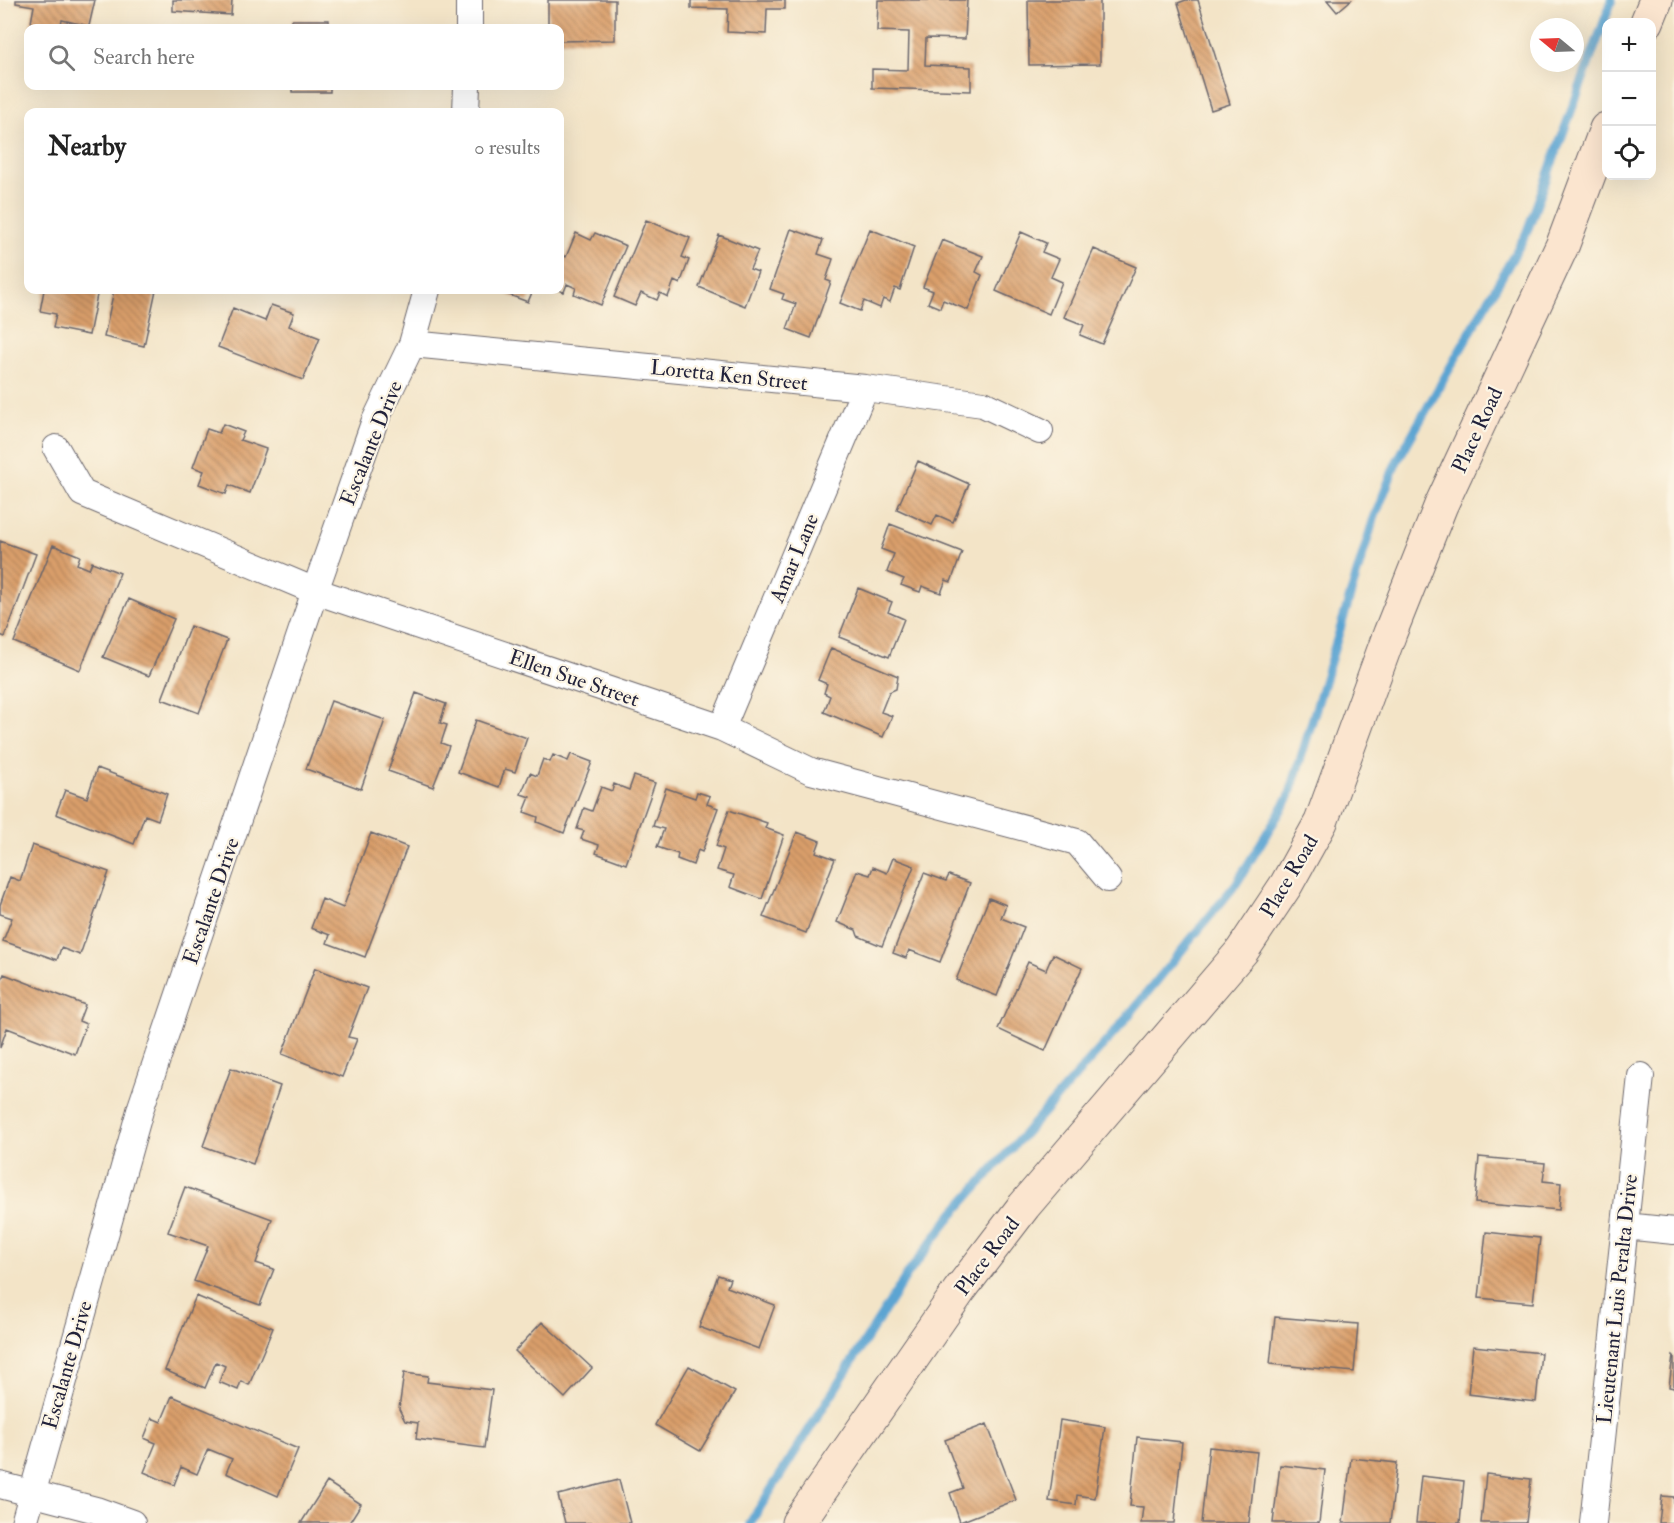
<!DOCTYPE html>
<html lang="en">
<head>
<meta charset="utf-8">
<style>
  :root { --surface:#fff; --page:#f2f2f2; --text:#222; --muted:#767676; --line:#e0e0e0 }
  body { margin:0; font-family:"IM FELL Double Pica",serif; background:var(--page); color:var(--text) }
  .controls { position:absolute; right:18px; top:18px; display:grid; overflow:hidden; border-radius:12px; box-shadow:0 6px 24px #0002 }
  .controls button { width:54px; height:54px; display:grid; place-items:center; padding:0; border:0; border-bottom:2px solid var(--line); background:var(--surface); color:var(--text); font:30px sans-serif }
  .compass { position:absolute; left:1530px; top:18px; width:54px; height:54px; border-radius:50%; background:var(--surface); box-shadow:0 6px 24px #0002; rotate:289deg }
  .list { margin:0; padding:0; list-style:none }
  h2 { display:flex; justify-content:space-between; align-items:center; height:78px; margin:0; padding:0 24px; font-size:26px }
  h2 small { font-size:20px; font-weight:400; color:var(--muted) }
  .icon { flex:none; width:33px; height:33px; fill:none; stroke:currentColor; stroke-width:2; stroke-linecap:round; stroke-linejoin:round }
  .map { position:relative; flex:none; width:1674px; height:1523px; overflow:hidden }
  .search { position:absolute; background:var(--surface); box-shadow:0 6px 24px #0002; left:24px; top:24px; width:540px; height:66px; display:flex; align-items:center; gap:15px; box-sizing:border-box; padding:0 21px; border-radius:12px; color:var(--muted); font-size:22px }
  .panel { position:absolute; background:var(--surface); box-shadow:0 6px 24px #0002; left:24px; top:108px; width:540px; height:186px; border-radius:12px }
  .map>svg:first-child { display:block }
</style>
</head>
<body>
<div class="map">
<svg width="1674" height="1523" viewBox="0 0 1674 1523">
  <defs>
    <pattern id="building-back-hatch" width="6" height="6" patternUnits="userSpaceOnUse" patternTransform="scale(1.5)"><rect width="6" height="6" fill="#da9f6b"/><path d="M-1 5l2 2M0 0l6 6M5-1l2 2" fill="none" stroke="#b08159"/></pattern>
  </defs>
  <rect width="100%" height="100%" fill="#fcf5e5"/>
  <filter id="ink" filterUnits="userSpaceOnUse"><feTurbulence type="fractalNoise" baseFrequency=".0167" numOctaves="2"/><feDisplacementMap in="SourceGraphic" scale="12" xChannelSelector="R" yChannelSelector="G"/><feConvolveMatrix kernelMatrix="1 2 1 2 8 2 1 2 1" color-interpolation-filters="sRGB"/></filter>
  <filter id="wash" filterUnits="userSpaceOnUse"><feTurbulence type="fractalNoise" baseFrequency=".008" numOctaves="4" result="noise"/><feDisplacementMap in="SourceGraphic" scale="24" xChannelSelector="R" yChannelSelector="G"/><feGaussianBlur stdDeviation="1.35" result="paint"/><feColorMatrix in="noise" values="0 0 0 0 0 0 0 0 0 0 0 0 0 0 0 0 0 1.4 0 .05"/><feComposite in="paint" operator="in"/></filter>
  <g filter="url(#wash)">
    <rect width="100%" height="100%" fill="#f3e4c7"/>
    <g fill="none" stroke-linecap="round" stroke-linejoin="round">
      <path stroke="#5ba4d2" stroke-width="9" d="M 750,1523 L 907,1275 L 952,1215 L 1115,1032 L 1236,884 L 1289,797 L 1373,521 L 1396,463 L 1526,234 L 1612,0"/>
    </g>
    <g id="blocks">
      <path fill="url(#building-back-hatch)" d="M 16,0 L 95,0 L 89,26 L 62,20 L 60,28 L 30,28 L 34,6 L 16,3 Z
        M 173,0 L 232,0 L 231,15 L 173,11 Z
        M 548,0 L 615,0 L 615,40 L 560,41 L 560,28 L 548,28 Z
        M 691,0 L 785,0 L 785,9 L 767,9 L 766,34 L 727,32 L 728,9 L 691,8 Z
        M 878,0 L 967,0 L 965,39 L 926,38 L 925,65 L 971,67 L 971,91 L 872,88 L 872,69 L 908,70 L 909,32 L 877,31 Z
        M 1028,0 L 1100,0 L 1100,64 L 1029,65 Z
        M 1186,0 L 1198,0 L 1230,104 L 1211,110 L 1178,3 Z
        M 1327,0 L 1351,0 L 1337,12 Z
        M 292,20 L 329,20 L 329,28 L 292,28 Z
        M 292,86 L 330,86 L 330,92 L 292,92 Z
        M 646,220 L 690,238 L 682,257 L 689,260 L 680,284 L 674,281 L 668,297 L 660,293 L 657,300 L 641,293 L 635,306 L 614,297 Z
        M 791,229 L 823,240 L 818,254 L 833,259 L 826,280 L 831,282 L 811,338 L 787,329 L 796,304 L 782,299 L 784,294 L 770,289 Z
        M 870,229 L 914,247 L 900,290 L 895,288 L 890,302 L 883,299 L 880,308 L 864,301 L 860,311 L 840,303 Z
        M 1021,232 L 1046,243 L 1042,252 L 1059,259 L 1051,277 L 1062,282 L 1049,314 L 996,291 Z
        M 576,233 L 591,240 L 595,233 L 626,246 L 601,305 L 574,294 L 576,288 L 567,284 L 564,292 L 560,291 L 560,258 L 561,254 L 566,257 Z
        M 719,235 L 758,251 L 750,269 L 758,272 L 745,306 L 699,287 Z
        M 942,240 L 983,256 L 976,272 L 982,275 L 968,310 L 943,300 L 940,308 L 928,303 L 933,291 L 923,287 Z
        M 1094,249 L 1136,267 L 1102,344 L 1080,335 L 1084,325 L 1064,317 Z
        M 44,290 L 98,290 L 89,335 L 53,328 L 56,314 L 40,311 Z
        M 114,290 L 156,290 L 144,346 L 104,337 Z
        M 505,290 L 533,290 L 528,302 L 504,293 Z
        M 271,305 L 294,313 L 289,326 L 320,338 L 303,380 L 218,347 L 233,308 L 265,321 Z
        M 223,424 L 244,432 L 240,440 L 266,449 L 250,493 L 229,485 L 226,494 L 199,484 L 204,471 L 193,467 L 207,429 L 219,433 Z
        M 918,461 L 969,484 L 953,522 L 937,515 L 932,525 L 897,509 Z
        M 890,524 L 962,552 L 951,582 L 946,580 L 941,593 L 922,586 L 920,592 L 901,585 L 904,579 L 887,572 L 894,554 L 881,549 Z
        M 0,541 L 36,554 L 5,637 L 0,635 Z
        M 53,545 L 80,556 L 77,564 L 89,569 L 92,562 L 120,573 L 80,670 L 14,642 Z
        M 858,588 L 892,602 L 888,612 L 904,619 L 889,657 L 839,637 Z
        M 129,599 L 174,619 L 149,676 L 103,657 Z
        M 190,626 L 227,640 L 199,713 L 162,699 Z
        M 831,648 L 898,676 L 896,689 L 889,692 L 881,712 L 892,716 L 883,737 L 824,712 L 830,696 L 824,693 L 827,684 L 818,680 Z
        M 416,693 L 446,704 L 440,723 L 447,725 L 441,743 L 449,746 L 433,787 L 388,771 Z
        M 331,701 L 385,720 L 361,789 L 306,769 Z
        M 476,720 L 527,738 L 515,772 L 505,769 L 499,787 L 458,772 Z
        M 571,754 L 592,762 L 564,833 L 537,822 L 538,817 L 524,812 L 530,797 L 521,794 L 530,773 L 537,776 L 543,759 L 550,762 L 553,755 L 568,761 Z
        M 97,768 L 167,794 L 158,820 L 145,815 L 134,844 L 56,814 L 65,790 L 87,798 Z
        M 634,776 L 655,783 L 626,864 L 596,853 L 599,845 L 581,839 L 584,831 L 577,829 L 584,808 L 592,811 L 601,787 L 612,791 L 614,784 L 629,790 Z
        M 666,788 L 695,798 L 697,792 L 710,796 L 707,804 L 718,808 L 702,852 L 698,850 L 693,865 L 677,859 L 678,854 L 657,847 L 664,829 L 653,826 Z
        M 729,810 L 767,823 L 765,828 L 784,835 L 762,899 L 730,887 L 734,875 L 717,870 L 724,849 L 716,846 Z
        M 797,832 L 820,841 L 816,852 L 835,859 L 806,933 L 763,917 Z
        M 371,833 L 407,847 L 365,957 L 327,943 L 330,935 L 311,928 L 322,899 L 343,908 Z
        M 32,845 L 109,872 L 80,955 L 61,948 L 57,960 L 3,941 L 12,918 L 0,914 L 0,905 L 10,877 L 20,881 Z
        M 893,858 L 914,866 L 882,946 L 858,936 L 856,930 L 837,922 L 857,871 L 870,875 L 873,867 L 887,873 Z
        M 924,873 L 946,881 L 949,875 L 970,883 L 940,962 L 909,950 L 906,958 L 893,953 Z
        M 989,898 L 1006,905 L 1001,918 L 1024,927 L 997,996 L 956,980 Z
        M 1053,954 L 1082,968 L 1045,1051 L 998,1029 L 1028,962 L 1046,970 Z
        M 315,968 L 367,988 L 348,1037 L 357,1039 L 342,1077 L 282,1054 Z
        M 4,974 L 85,1005 L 79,1021 L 86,1024 L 75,1054 L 7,1028 L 0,1048 L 0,984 Z
        M 231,1068 L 280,1086 L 253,1164 L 203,1146 Z
        M 1479,1157 L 1545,1163 L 1543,1181 L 1561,1183 L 1559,1210 L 1475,1203 Z
        M 185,1187 L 272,1219 L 256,1263 L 274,1269 L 260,1305 L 194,1281 L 208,1246 L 168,1232 Z
        M 1486,1232 L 1540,1238 L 1533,1303 L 1479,1298 Z
        M 718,1275 L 730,1279 L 727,1287 L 775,1305 L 759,1349 L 699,1327 Z
        M 196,1296 L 273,1328 L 249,1385 L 241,1381 L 238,1390 L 219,1382 L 225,1366 L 216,1362 L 205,1388 L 165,1370 Z
        M 1275,1317 L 1358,1324 L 1354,1372 L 1270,1364 Z
        M 542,1322 L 592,1368 L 565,1398 L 515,1351 Z
        M 1473,1346 L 1541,1353 L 1536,1402 L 1468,1394 Z
        M 1673,1355 L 1674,1356 L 1674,1388 L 1669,1387 Z
        M 689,1366 L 735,1392 L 700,1451 L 655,1425 Z
        M 404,1373 L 428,1376 L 427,1382 L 492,1390 L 484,1448 L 416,1439 L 418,1423 L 405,1421 L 399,1409 Z
        M 172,1396 L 298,1449 L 278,1496 L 226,1473 L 232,1459 L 208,1449 L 197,1474 L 181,1467 L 174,1485 L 144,1472 L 156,1443 L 144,1438 L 152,1418 L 161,1422 Z
        M 1060,1420 L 1105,1427 L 1095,1498 L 1077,1495 L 1076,1505 L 1049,1501 Z
        M 987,1424 L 1016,1500 L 960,1522 L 950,1493 L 963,1488 L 945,1440 Z
        M 1137,1437 L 1182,1442 L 1174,1523 L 1141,1523 L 1143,1507 L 1130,1506 Z
        M 1209,1447 L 1257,1452 L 1249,1523 L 1201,1523 Z
        M 1351,1458 L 1397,1463 L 1390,1523 L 1343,1523 Z
        M 1280,1465 L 1325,1470 L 1319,1523 L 1273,1523 Z
        M 1486,1474 L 1531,1479 L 1526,1523 L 1481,1523 Z
        M 1421,1476 L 1464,1481 L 1460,1523 L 1416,1523 Z
        M 619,1480 L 630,1523 L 565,1523 L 558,1495 Z
        M 327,1482 L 361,1504 L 349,1523 L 301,1523 Z
        M 1662,1496 L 1674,1497 L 1674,1523 L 1659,1523 Z"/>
    </g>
  </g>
  <g filter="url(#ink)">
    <use href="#blocks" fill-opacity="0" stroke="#6b666c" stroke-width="1.5"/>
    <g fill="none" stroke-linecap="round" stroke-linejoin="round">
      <g stroke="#6b666c" stroke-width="28">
        <path id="street" d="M 469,28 L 469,0
          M 466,112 L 467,86
          M 412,344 L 865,388 L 983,404 L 1040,431
          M 56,448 L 82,493 L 315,591 L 722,728 L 811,771 L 1077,842 L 1108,879
          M 722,728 L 865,388
          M 1625,1226 L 1674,1231
          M 0,1485 L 96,1510 L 132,1523
          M 24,1523 L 141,1107 L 315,591 L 374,423 L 412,344 L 427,290
          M 1593,1523 L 1641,1076"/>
      </g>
      <g stroke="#6b666c" stroke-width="35">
        <path id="secondary" d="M 1647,22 L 1656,0
          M 798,1523 L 959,1291 L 1024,1206 L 1242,951 L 1286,885 L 1321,822 L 1390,633 L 1441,505 L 1563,244 L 1606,129"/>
      </g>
      <use href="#street" stroke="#fff" stroke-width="26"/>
      <use href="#secondary" stroke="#fbe5cf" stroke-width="33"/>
    </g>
  </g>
  <g text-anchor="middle" stroke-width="4.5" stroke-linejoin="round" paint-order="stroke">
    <g font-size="21" fill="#22223b" stroke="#fcf5e5">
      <text transform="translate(729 375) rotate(6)" y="7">Loretta Ken Street</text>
      <text transform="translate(1477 430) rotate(-65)" y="7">Place Road</text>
      <text transform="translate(371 443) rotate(-68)" y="7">Escalante Drive</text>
      <text transform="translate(794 558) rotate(-67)" y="7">Amar Lane</text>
      <text transform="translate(574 678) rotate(19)" y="7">Ellen Sue Street</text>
      <text transform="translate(1289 876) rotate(-59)" y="7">Place Road</text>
      <text transform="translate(211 901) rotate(-71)" y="7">Escalante Drive</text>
      <text transform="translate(987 1256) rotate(-53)" y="7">Place Road</text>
      <text transform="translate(1617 1299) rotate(-84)" y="7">Lieutenant Luis Peralta Drive</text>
      <text transform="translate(67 1365) rotate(-74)" y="7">Escalante Drive</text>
    </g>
  </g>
</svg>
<div class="controls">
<button>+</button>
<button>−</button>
<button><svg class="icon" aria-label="locate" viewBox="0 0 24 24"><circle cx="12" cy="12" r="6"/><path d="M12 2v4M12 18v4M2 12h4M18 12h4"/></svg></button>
</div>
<svg class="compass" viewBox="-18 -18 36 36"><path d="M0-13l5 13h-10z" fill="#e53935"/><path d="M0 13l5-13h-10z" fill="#767676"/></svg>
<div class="search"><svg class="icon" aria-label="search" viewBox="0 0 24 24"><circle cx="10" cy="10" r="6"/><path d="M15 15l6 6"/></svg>Search here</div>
<section class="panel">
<h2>Nearby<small>0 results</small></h2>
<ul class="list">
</ul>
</section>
</div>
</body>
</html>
